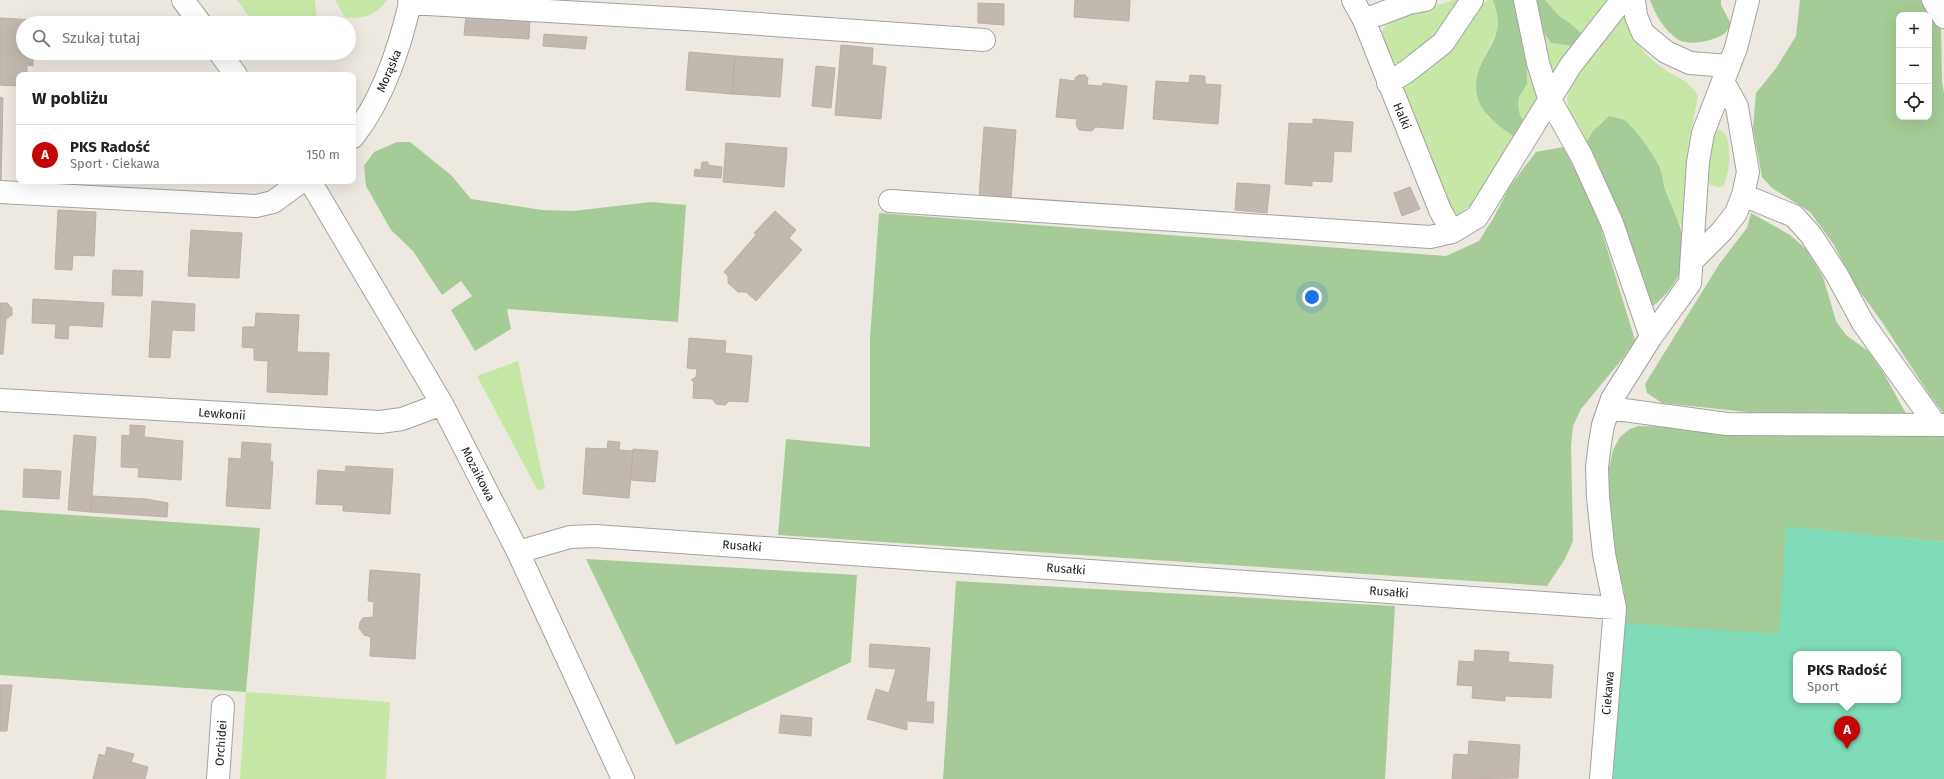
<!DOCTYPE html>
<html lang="pl">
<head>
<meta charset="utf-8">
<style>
  :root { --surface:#fff; --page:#f2f2f2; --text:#222; --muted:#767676; --line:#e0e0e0; --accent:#c30504 }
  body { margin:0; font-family:"Fira Sans",sans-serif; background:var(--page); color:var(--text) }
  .controls { position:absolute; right:12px; top:12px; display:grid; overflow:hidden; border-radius:8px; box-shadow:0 4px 16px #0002 }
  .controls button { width:36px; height:36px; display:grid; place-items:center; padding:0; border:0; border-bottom:1px solid var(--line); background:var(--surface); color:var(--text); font:20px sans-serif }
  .you { position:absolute; left:1312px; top:297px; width:14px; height:14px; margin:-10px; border:3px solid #fff; border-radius:50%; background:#1a73e8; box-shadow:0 0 0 6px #1a73e833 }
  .badge { display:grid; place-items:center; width:26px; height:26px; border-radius:50%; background:var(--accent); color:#fff; font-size:13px; font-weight:700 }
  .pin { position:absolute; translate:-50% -33px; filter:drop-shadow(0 1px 2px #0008) }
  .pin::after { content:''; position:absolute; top:21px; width:14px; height:12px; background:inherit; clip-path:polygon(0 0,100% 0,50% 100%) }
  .popup { position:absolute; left:1793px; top:651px; width:108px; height:52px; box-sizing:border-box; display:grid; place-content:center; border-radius:8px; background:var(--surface); filter:drop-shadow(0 1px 3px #0005); font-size:13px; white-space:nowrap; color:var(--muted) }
  .popup b { font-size:15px; color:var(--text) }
  .popup::after { content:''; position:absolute; left:50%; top:100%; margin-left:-8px; border:8px solid transparent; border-top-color:var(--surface) }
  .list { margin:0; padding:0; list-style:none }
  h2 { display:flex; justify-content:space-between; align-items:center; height:52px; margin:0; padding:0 16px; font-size:17px }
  h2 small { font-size:13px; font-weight:400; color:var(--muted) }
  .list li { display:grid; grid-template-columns:26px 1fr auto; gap:12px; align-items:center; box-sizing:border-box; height:60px; padding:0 16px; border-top:1px solid var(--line) }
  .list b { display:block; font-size:15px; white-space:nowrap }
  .list p { margin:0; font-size:13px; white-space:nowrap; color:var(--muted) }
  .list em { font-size:13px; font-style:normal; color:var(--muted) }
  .icon { flex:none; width:22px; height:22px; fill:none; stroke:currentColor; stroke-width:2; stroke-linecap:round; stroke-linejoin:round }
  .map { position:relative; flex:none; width:1944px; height:779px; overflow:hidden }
  .search { position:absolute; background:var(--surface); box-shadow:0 4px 16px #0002; left:16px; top:16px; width:340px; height:44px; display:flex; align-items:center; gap:10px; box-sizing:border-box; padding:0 14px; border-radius:22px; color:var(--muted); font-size:15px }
  .panel { position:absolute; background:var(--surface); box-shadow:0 4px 16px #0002; left:16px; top:72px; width:340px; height:112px; border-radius:8px }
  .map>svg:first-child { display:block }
</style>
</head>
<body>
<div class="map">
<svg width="1944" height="779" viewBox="0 0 1944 779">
  <rect width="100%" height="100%" fill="#ede9e1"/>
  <path fill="#c6e7a6" d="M 237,0 L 315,0 L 317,23 L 254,23 Z
    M 335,0 L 387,0 C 376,15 364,20 345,17 Z
    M 1454,0 L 1462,0 L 1442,31 L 1402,63 L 1393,63 L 1381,33 L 1386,25 L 1394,19 Z
    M 1487,0 L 1493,0 L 1498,22 L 1497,31 L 1480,65 L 1487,116 L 1515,137 L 1473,204 L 1457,215 L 1453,213 L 1403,89 L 1455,44 L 1468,20 Z
    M 1545,0 L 1610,0 L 1583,35 L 1570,23 L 1559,16 Z
    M 1625,12 C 1632,42 1644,56 1670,73 C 1684,81 1689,81 1698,96 L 1688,147 L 1688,215 L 1680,225 L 1664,185 L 1660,167 L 1649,150 L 1624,120 L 1602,121 L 1586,143 L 1569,114 L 1567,99 L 1571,79 Z
    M 1540,27 L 1551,43 L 1574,46 L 1524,121 L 1520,115 L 1518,105 L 1519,97 L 1527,84 L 1526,37 Z
    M 1719,130 C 1735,134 1730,175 1723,186 L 1718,187 L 1710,185 L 1707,178 L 1712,136 L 1715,131 Z
    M 518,361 L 545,488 L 538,491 L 477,376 Z
    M 246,692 L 390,702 L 386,779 L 240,779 Z"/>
  <path fill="#a5cc96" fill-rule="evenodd" d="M 1493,0 L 1545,0 L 1559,16 L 1570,23 L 1583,35 L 1574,46 L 1551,43 L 1540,27 L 1526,37 L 1527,84 L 1519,97 L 1518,105 L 1520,115 L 1524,121 L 1515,137 C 1487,119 1466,100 1481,64 C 1487,51 1497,39 1498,24 C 1498,17 1495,7 1493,0 Z
    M 1650,0 L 1721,0 L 1721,5 L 1731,24 C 1729,27 1727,32 1724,34 C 1713,41 1690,46 1679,40 C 1665,32 1655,14 1650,0 Z
    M 1800,0 L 1923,0 L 1941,27 L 1942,82 L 1944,93 L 1944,414 L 1929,394 L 1882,322 L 1855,285 L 1834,245 L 1810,212 L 1772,188 L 1762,177 L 1753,128 L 1756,93 L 1777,67 L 1796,36 ZM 1899,15 L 1929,15 L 1929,117 L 1899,117 Z
    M 1609,116 C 1613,117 1620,118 1624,120 C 1632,124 1657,159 1660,168 C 1662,174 1663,180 1664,186 C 1671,206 1687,234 1684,256 C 1682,278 1667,295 1651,308 L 1586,143 L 1593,131 Z
    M 397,142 L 410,142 L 451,175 L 471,199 L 542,210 L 573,211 L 651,202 L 686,205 L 678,322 L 507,309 L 511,329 L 475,351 L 451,310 L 472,296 L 461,281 L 442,295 L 413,251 L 391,230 L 366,186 L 364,166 L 374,152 Z
    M 1563,147 L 1595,209 L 1635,340 L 1623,358 L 1581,409 L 1573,426 L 1571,446 L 1573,541 L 1565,559 L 1547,586 L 778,535 L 786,439 L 870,447 L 870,338 L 879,213 L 1446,256 L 1479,241 L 1494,217 L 1510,186 L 1536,152 Z
    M 1751,213 L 1790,235 L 1806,249 L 1823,277 L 1836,321 L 1846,335 L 1868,351 L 1883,372 L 1909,419 L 1757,413 L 1662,403 L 1647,393 L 1645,384 L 1720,263 L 1747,228 Z
    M 1638,426 L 1676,427 L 1770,436 L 1944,436 L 1944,542 L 1787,527 L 1776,683 L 1613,779 L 1624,590 L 1613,552 L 1608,491 L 1609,469 L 1613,450 L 1620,437 L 1630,429 Z
    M 0,510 L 260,528 L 246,692 L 0,675 Z
    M 586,559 L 857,575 L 851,662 L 676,745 Z
    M 956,581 L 1395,606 L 1385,779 L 943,779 Z"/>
  <path fill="#7fdbb8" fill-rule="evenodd" d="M 1786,526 L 1944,542 L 1944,779 L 1613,779 L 1622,623 L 1779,634 ZM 1796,654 L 1898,654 L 1898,700 L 1796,700 Z"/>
  <path fill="#c1b8b0" stroke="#beafa4" d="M 1075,0 L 1130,0 L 1129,21 L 1074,17 Z
    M 978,3 L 1004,4 L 1004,25 L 978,23 Z
    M 466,15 L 530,19 L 529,39 L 464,35 Z
    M 0,18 L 35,20 L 35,23 L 23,23 L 23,53 L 33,53 L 33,66 L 27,65 L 27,75 L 19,75 L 19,86 L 0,85 Z
    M 544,34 L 587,37 L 585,49 L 543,46 Z
    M 841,45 L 873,48 L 872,65 L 886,67 L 881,119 L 835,115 Z
    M 689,52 L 735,56 L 732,94 L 686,90 Z
    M 735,56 L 783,59 L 780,97 L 732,94 Z
    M 816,66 L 835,68 L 831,108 L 812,106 Z
    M 1079,75 L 1085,75 L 1088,78 L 1087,85 L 1102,86 L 1103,83 L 1127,86 L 1123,129 L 1095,127 L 1092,131 L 1079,130 L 1076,125 L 1077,119 L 1056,117 L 1060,79 L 1075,81 L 1075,78 Z
    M 1190,75 L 1205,76 L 1205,84 L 1221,85 L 1218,124 L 1153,119 L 1156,81 L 1189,83 Z
    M 0,97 L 3,98 L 1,183 L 0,183 Z
    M 1313,119 L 1353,122 L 1351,152 L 1334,151 L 1332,182 L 1312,181 L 1312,186 L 1285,184 L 1289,123 L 1313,124 Z
    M 984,127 L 1016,130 L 1011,199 L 979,197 Z
    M 726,143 L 787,148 L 784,187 L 723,182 Z
    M 702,162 L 708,162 L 708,165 L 722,167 L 721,178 L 694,176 L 695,169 L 701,170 Z
    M 1237,183 L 1270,185 L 1267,213 L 1235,210 Z
    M 1410,187 L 1420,209 L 1402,216 L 1394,193 Z
    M 58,210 L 96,212 L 94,256 L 73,255 L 72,270 L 55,269 Z
    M 775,211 L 796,230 L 789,238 L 802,250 L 756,301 L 746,292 L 738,292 L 728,283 L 728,276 L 724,272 L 756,235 L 754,233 Z
    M 191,230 L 242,233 L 239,278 L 188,276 Z
    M 113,270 L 143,271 L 142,296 L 112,295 Z
    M 33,299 L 104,303 L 102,327 L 69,325 L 68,339 L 55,338 L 56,324 L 32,323 Z
    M 152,301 L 195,304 L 194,331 L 172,330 L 170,358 L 149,357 Z
    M 0,303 L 7,303 L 12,308 L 12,315 L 6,319 L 3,354 L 0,354 Z
    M 256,313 L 299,315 L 297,352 L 329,353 L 327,395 L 267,392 L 268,361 L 254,360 L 254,348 L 242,347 L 243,327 L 255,327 Z
    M 689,338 L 726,341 L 725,353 L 752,356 L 748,402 L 729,401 L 725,405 L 716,404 L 712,399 L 693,398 L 694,381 L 692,381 L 692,379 L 696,377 L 697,369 L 687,368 Z
    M 130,425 L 145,426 L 144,437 L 183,441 L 181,480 L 138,477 L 139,468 L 121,467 L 122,435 L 130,436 Z
    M 74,435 L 96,437 L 91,512 L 68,510 Z
    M 608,441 L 620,442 L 619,450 L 633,451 L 629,498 L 583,494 L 586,448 L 607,449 Z
    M 242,442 L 271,444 L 270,461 L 273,462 L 270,509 L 226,506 L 229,458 L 241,459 Z
    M 633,449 L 658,451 L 655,482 L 631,480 Z
    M 346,466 L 393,469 L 390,514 L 343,511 L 343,505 L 316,504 L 318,470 L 345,472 Z
    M 24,469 L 61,471 L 59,499 L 23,497 Z
    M 92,496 L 146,499 L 168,503 L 167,517 L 91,512 Z
    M 370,570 L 420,574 L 415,659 L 370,656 L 371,637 L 364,635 L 359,628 L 360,622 L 363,618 L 373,617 L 374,602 L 368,601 Z
    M 870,644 L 930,648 L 926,702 L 934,702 L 933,723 L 907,721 L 907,730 L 867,719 L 876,689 L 889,693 L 896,669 L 869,667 Z
    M 1475,650 L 1509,652 L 1508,662 L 1553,665 L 1551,698 L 1505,696 L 1505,701 L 1472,698 L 1473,686 L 1457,685 L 1459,661 L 1474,662 Z
    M 0,685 L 12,685 L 7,731 L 0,731 Z
    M 781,715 L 812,718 L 811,736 L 779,733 Z
    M 1469,741 L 1520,745 L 1518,778 L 1452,779 L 1454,754 L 1468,755 Z
    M 107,747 L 134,754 L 131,762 L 148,767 L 145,779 L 93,779 L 99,754 L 105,756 Z"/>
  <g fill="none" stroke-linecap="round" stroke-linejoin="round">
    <g stroke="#a2a2a2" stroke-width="24">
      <path id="minor" d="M 183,0 L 200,23
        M 1353,0 L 1364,20 L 1440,210 L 1452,232
        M 1525,0 L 1538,63 L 1549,98 L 1581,155 L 1612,223 L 1651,337
        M 1634,0 L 1636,16 L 1643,33 L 1666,52 L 1690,63 L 1729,66
        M 1933,0 L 1944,17
        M 410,3 L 703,20 L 984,40
        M 1364,20 L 1409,3 L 1425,0
        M 220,53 L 236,75
        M 1388,83 L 1406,72 L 1443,43 L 1472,0
        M 353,137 C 383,99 399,50 410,3 L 409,0
        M 310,181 L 442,404 L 518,552 L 623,779
        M 0,192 L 256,206 L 273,202 L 302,181
        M 1743,195 L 1794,216 L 1811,235 L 1837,275 L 1863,323 L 1936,425
        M 890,201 L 1430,237 L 1452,232 L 1477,217 L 1571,65 L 1622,0
        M 1693,260 L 1722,231 L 1736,213 L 1743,195 L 1748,172 L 1737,107 L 1723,81
        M 0,400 L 380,422 L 402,419 L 442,404
        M 1609,408 L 1727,424 L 1944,425
        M 518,552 L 570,537 L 595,536 L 1615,608
        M 218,779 L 223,706
        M 1601,779 L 1615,608 L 1604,554 L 1598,497 L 1597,467 L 1600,443 L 1603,425 L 1612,399 L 1651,337 L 1690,283 L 1698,162 L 1703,133 L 1736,48 L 1748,0"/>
    </g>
    <use href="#minor" stroke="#fff" stroke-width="22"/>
  </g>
  <g text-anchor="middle" stroke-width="4" stroke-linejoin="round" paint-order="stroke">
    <g font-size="12" fill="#1b1b1b" stroke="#fff">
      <text transform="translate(389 71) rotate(-67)" y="4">Morąska</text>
      <text transform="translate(1402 116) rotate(68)" y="4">Halki</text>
      <text transform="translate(222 414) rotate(4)" y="4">Lewkonii</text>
      <text transform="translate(478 474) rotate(63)" y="4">Mozaikowa</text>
      <text transform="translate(742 546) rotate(4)" y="4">Rusałki</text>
      <text transform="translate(1066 569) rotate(4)" y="4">Rusałki</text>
      <text transform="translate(1389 592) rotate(4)" y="4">Rusałki</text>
      <text transform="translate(1608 693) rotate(-85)" y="4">Ciekawa</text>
      <text transform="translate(221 743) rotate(-86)" y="4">Orchidei</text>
    </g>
  </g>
</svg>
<div class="controls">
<button>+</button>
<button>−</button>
<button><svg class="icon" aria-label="locate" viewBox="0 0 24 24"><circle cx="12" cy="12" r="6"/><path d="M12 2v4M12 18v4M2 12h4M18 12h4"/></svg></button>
</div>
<div class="you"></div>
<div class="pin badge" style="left:1847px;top:749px">A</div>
<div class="popup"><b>PKS Radość</b>Sport</div>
<div class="search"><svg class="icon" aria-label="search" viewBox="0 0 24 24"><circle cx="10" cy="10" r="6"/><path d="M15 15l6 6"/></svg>Szukaj tutaj</div>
<section class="panel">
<h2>W pobliżu<small></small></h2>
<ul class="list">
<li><span class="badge">A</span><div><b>PKS Radość</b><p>Sport · Ciekawa</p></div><em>150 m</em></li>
</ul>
</section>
</div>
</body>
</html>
